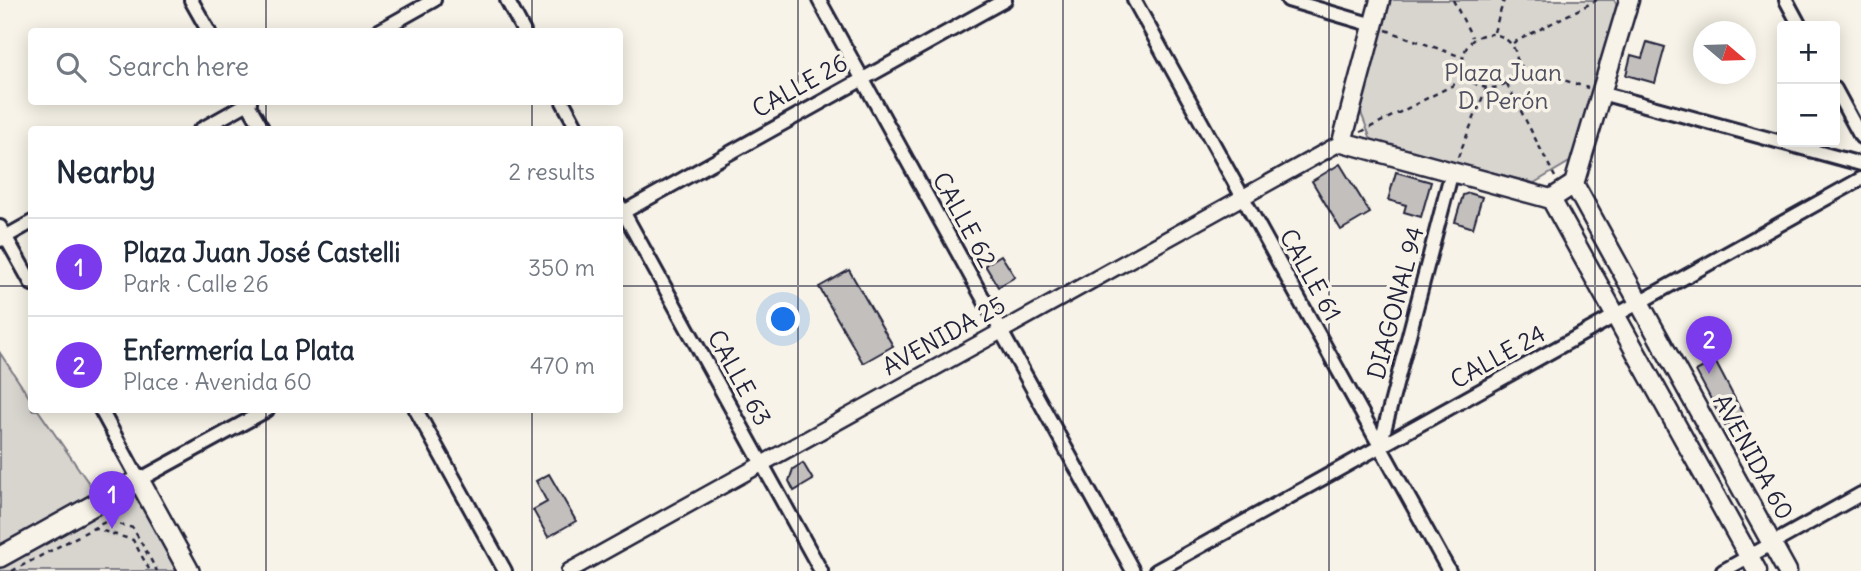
<!DOCTYPE html>
<html lang="en">
<head>
<meta charset="utf-8">
<style>
  :root { --surface:#fff; --page:#f6f6f7; --text:#1f2937; --muted:#747a83; --line:#e0e1e3; --accent:#7c3aed }
  body { margin:0; font-family:Delius,sans-serif; background:var(--page); color:var(--text) }
  .controls { position:absolute; right:21px; top:21px; display:grid; overflow:hidden; border-radius:7px; box-shadow:0 4px 18px #0003 }
  .controls button { width:63px; height:63px; display:grid; place-items:center; padding:0; border:0; border-bottom:2px solid var(--line); background:var(--surface); color:var(--text); font:35px sans-serif }
  .compass { position:absolute; left:1693px; top:21px; width:63px; height:63px; border-radius:50%; background:var(--surface); box-shadow:0 4px 18px #0003; rotate:109deg }
  .you { position:absolute; left:784px; top:320px; width:24px; height:24px; margin:-18px; border:5px solid #fff; border-radius:50%; background:#1a73e8; box-shadow:0 0 0 10px #1a73e833 }
  .badge { display:grid; place-items:center; width:46px; height:46px; border-radius:50%; background:var(--accent); color:#fff; font-size:23px; font-weight:700 }
  .pin { position:absolute; translate:-50% -58px; filter:drop-shadow(0 2px 4px #0008) }
  .pin::after { content:''; position:absolute; top:37px; width:24px; height:21px; background:inherit; clip-path:polygon(0 0,100% 0,50% 100%) }
  .list { margin:0; padding:0; list-style:none }
  h2 { display:flex; justify-content:space-between; align-items:center; height:91px; margin:0; padding:0 28px; font-size:30px }
  h2 small { font-size:23px; font-weight:400; color:var(--muted) }
  .list li { display:grid; grid-template-columns:46px 1fr auto; gap:21px; align-items:center; box-sizing:border-box; height:98px; padding:0 28px; border-top:2px solid var(--line) }
  .list b { display:block; font-size:26px; white-space:nowrap }
  .list p { margin:0; font-size:23px; white-space:nowrap; color:var(--muted) }
  .list em { font-size:23px; font-style:normal; color:var(--muted) }
  .icon { flex:none; width:38px; height:38px; fill:none; stroke:currentColor; stroke-width:2; stroke-linecap:round; stroke-linejoin:round }
  .map { position:relative; flex:none; width:1861px; height:571px; overflow:hidden }
  .search { position:absolute; background:var(--surface); box-shadow:0 4px 18px #0003; left:28px; top:28px; width:595px; height:77px; display:flex; align-items:center; gap:18px; box-sizing:border-box; padding:0 24px; border-radius:7px; color:var(--muted); font-size:26px }
  .panel { position:absolute; background:var(--surface); box-shadow:0 4px 18px #0003; left:28px; top:126px; width:595px; height:287px; border-radius:7px }
  .map>svg:first-child { display:block }
</style>
</head>
<body>
<div class="map">
<svg width="1861" height="571" viewBox="0 0 1861 571">
  <rect width="100%" height="100%" fill="#f7f3e8"/>
  <filter id="ink" filterUnits="userSpaceOnUse"><feTurbulence type="fractalNoise" baseFrequency=".0143" numOctaves="2"/><feDisplacementMap in="SourceGraphic" scale="14" xChannelSelector="R" yChannelSelector="G"/><feConvolveMatrix kernelMatrix="1 2 1 2 8 2 1 2 1" color-interpolation-filters="sRGB"/></filter>
  <g filter="url(#ink)">
    <path fill="#d8d5cf" stroke="#7d7c85" stroke-width="2" d="M 1390,0 L 1614,0 L 1619,8 L 1571,161 L 1534,183 L 1372,142 L 1360,110 Z
      M 0,353 L 31,400 L 32,410 L 38,410 L 106,508 L 136,492 L 179,571 L 0,571 Z"/>
    <path fill="#c2bfbd" stroke="#22223b" stroke-width="2" d="M 1647,42 L 1665,47 L 1655,83 L 1626,75 L 1631,55 L 1642,58 Z
      M 1340,164 L 1370,213 L 1341,230 L 1312,181 Z
      M 1396,172 L 1431,182 L 1421,217 L 1404,212 L 1406,205 L 1388,200 Z
      M 1469,193 L 1482,197 L 1473,228 L 1455,222 L 1463,195 Z
      M 1001,255 L 1015,277 L 998,287 L 985,265 Z
      M 849,270 L 893,346 L 863,363 L 819,287 Z
      M 1715,361 L 1744,416 L 1725,426 L 1696,371 Z
      M 803,463 L 813,480 L 794,491 L 789,481 L 793,469 Z
      M 549,474 L 576,521 L 548,537 L 533,510 L 547,502 L 536,481 Z"/>
    <g fill="none" stroke-linecap="round" stroke-linejoin="round">
      <g stroke="#22223b" stroke-width="18">
        <path id="minor" d="M 191,0 L 209,32
          M 507,0 L 524,32
          M 819,0 L 1133,571
          M 1134,0 L 1449,571
          M 1288,0 L 1373,25
          M 1786,0 L 1800,26
          M 377,32 L 434,0
          M 1835,89 L 1861,137
          M 1601,93 L 1861,164
          M 247,102 L 263,130
          M 563,102 L 578,130
          M 200,130 L 250,102
          M 620,206 L 821,571
          M 620,214 L 1005,0
          M 0,227 L 32,284
          M 0,240 L 32,222
          M 101,410 L 139,480 L 267,410
          M 416,410 L 505,571
          M 1380,446 L 1452,171
          M 1156,571 L 1861,179
          M 1723,571 L 1861,494"/>
      </g>
      <g stroke="#22223b" stroke-width="19">
        <path id="tertiary" d="M 569,571 L 1342,142"/>
      </g>
      <g stroke="#22223b" stroke-width="23">
        <path id="secondary" d="M 1380,0 L 1342,142 L 1551,199 L 1574,184 L 1629,0
          M 1574,184 L 1787,571
          M 1551,199 L 1757,571"/>
      </g>
      <g stroke="#22223b" stroke-width="24">
        <path id="primary" d="M 0,557 L 139,480 L 189,571"/>
      </g>
      <path stroke="#22223b" stroke-width="2.5" stroke-dasharray="5 5" stroke-linecap="butt" d="M 1453,0 L 1472,37
        M 1386,30 L 1462,57
        M 1494,32 L 1504,0
        M1463 61a27 27 0 1 1 54 0a27 27 0 1 1-54 0Z
        M 1513,43 L 1597,0
        M 1518,65 L 1588,88
        M 1507,84 L 1555,177
        M 1361,132 L 1467,78
        M 1458,157 L 1486,89
        M 93,528 L 133,540 L 150,571
        M 12,571 L 107,521 L 133,528 L 157,571"/>
      <use href="#minor" stroke="#f7f3e8" stroke-width="12"/>
      <use href="#tertiary" stroke="#f7f3e8" stroke-width="14"/>
      <use href="#secondary" stroke="#f7f3e8" stroke-width="18"/>
      <use href="#primary" stroke="#f7f3e8" stroke-width="19"/>
    </g>
  </g>
  <path fill="none" stroke="#22223b" stroke-width="2" stroke-opacity="0.55" d="M 266,0 L 266,32M 532,0 L 532,32M 798,0 L 798,571M 1063,0 L 1063,571M 1329,0 L 1329,571M 1595,0 L 1595,571M 266,102 L 266,130M 532,102 L 532,130M 0,286 L 32,286M 620,286 L 1861,286M 266,410 L 266,571M 532,410 L 532,571"/>
  <g text-anchor="middle" stroke-width="7" stroke-linejoin="round" paint-order="stroke">
    <g font-size="24" fill="#504f60" stroke="#f7f3e8">
      <text x="1503" y="81">Plaza Juan<tspan x="1503" dy="28">D. Perón</tspan></text>
    </g>
    <g font-size="24" fill="#22223b" stroke="#f7f3e8">
      <text transform="translate(800 86) rotate(-29)" y="8">CALLE 26</text>
      <text transform="translate(964 220) rotate(61)" y="8">CALLE 62</text>
      <text transform="translate(1310 275) rotate(61)" y="8">CALLE 61</text>
      <text transform="translate(1396 303) rotate(-75)" y="8">DIAGONAL 94</text>
      <text transform="translate(944 336) rotate(-29)" y="8">AVENIDA 25</text>
      <text transform="translate(1498 357) rotate(-29)" y="8">CALLE 24</text>
      <text transform="translate(739 378) rotate(61)" y="8">CALLE 63</text>
      <text transform="translate(1753 457) rotate(61)" y="8">AVENIDA 60</text>
    </g>
  </g>
</svg>
<div class="controls">
<button>+</button>
<button>−</button>
</div>
<svg class="compass" viewBox="-18 -18 36 36"><path d="M0-13l5 13h-10z" fill="#e53935"/><path d="M0 13l5-13h-10z" fill="#747a83"/></svg>
<div class="you"></div>
<div class="pin badge" style="left:112px;top:529px">1</div>
<div class="pin badge" style="left:1709px;top:374px">2</div>
<div class="search"><svg class="icon" aria-label="search" viewBox="0 0 24 24"><circle cx="10" cy="10" r="6"/><path d="M15 15l6 6"/></svg>Search here</div>
<section class="panel">
<h2>Nearby<small>2 results</small></h2>
<ul class="list">
<li><span class="badge">1</span><div><b>Plaza Juan José Castelli</b><p>Park · Calle 26</p></div><em>350 m</em></li>
<li><span class="badge">2</span><div><b>Enfermería La Plata</b><p>Place · Avenida 60</p></div><em>470 m</em></li>
</ul>
</section>
</div>
</body>
</html>
